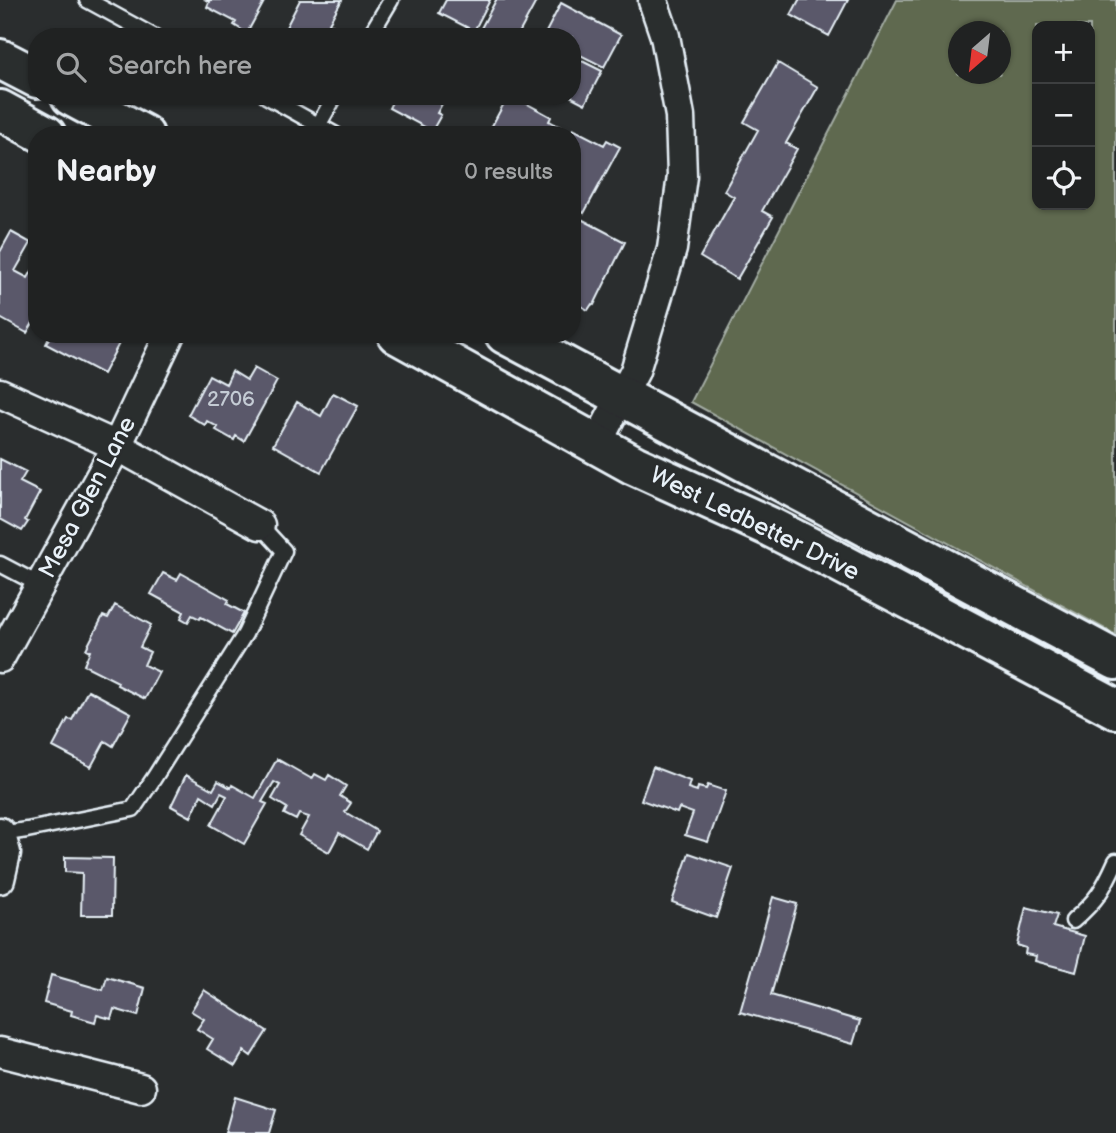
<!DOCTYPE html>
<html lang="en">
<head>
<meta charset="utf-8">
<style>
  :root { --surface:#202222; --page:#282a2a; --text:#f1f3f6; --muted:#a2a4a5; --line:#3d3f40 }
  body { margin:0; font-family:"Balsamiq Sans",sans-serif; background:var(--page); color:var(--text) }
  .controls { position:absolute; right:21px; top:21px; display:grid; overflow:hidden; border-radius:14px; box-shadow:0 2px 5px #0004 }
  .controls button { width:63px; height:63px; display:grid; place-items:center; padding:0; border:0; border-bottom:2px solid var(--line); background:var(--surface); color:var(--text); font:35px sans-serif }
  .compass { position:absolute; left:948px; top:21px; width:63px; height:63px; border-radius:50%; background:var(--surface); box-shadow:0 2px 5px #0004; rotate:208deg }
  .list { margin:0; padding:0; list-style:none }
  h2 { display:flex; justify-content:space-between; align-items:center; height:91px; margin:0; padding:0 28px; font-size:30px }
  h2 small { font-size:23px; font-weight:400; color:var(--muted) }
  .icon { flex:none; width:38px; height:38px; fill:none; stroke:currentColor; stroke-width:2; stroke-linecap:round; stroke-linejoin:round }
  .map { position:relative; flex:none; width:1116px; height:1133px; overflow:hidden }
  .search { position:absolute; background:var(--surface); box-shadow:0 2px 5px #0004; left:28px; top:28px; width:553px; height:77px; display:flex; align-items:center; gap:18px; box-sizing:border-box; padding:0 24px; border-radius:28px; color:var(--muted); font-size:26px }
  .panel { position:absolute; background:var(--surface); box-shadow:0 2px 5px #0004; left:28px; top:126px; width:553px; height:217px; border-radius:28px }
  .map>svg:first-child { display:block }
</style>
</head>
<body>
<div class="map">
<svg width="1116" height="1133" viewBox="0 0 1116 1133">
  <rect width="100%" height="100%" fill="#2a2d2e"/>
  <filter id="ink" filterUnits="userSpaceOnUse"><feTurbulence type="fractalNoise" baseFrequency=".0143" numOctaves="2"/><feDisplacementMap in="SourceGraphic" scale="14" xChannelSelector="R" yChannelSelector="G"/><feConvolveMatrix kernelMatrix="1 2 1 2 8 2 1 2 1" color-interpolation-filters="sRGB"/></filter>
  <g filter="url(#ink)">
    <path fill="#5f6950" stroke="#a4ada4" stroke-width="2" fill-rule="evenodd" d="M 897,0 L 1116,0 L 1116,635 L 691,402 ZM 1037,26 L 1090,26 L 1090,205 L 1037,205 ZM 958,32 L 1000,32 L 1000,74 L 958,74 Z"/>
    <path fill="#5a586a" stroke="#e8f1f8" stroke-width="2" d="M 206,0 L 265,0 L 247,33 L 234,25 L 236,22 L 207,7 L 209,2 Z
      M 300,0 L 342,0 L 329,23 L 334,26 L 328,37 L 281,37 Z
      M 446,0 L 490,0 L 474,31 L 439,13 Z
      M 496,0 L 537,0 L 517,37 L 483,37 L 478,34 Z
      M 799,0 L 848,0 L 829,36 L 791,15 Z
      M 561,3 L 621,35 L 604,67 L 572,51 L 572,37 L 544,36 Z
      M 572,56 L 602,71 L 585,104 L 570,96 L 572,96 Z
      M 778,63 L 818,87 L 786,143 L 797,149 L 762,211 L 773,217 L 737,279 L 700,257 L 734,197 L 724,191 L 758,130 L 744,122 Z
      M 392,96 L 440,96 L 438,99 L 443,102 L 437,113 L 441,115 L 432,131 L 389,108 L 392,102 L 389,101 Z
      M 508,96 L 523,96 L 526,98 L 524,102 L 551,117 L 549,121 L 571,133 L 573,129 L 604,145 L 607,140 L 620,147 L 584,213 L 572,206 L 572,135 L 487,135 Z
      M 581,219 L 625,242 L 594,305 L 592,304 L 588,310 L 572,301 L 572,235 Z
      M 11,232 L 31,243 L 15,271 L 28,278 L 32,271 L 37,274 L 37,316 L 27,333 L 0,318 L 0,252 Z
      M 51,334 L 124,334 L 103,374 L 46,344 Z
      M 254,368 L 277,381 L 244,441 L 236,436 L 234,440 L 216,430 L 218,427 L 207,421 L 205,425 L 188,415 L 209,375 L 226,384 L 232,371 L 247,380 Z
      M 333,393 L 358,406 L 321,472 L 273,445 L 297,402 L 321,416 Z
      M 0,459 L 26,472 L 20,482 L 40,492 L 25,520 L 28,522 L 22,531 L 0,519 Z
      M 163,573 L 177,580 L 181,573 L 229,600 L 227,604 L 244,613 L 232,634 L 201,617 L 200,619 L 192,615 L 188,622 L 181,618 L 184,612 L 151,594 Z
      M 115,605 L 151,625 L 140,647 L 150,652 L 144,665 L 159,672 L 145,699 L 117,685 L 118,682 L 84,665 L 90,651 L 86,649 L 103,616 L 108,618 Z
      M 88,690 L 131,713 L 113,746 L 105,741 L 91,767 L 53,747 L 68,719 L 72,720 Z
      M 277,759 L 312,779 L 315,774 L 326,780 L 329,775 L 346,786 L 340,796 L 351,803 L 345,812 L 377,831 L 367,849 L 339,833 L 329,852 L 299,835 L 309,817 L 299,814 L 296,820 L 284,814 L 287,808 L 272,799 L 280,785 L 274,782 L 262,802 L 267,804 L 244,844 L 211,825 L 227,796 L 221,793 L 215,804 L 201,795 L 191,817 L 171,806 L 186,775 L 213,790 L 218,781 L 231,788 L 232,785 L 255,798 Z
      M 653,767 L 690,781 L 688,788 L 697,791 L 698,787 L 706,789 L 708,785 L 726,791 L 708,842 L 685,835 L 693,813 L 679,808 L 677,813 L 641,800 Z
      M 689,853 L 733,868 L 716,918 L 672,902 Z
      M 65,857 L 113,858 L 112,915 L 81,915 L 82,873 L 65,872 Z
      M 773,897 L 797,904 L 771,995 L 860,1021 L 853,1044 L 740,1012 Z
      M 1026,907 L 1057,915 L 1053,927 L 1085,936 L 1076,972 L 1035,961 L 1036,956 L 1025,954 L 1026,948 L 1017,945 Z
      M 51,975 L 103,990 L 107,977 L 145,988 L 138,1016 L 114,1009 L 111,1019 L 97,1015 L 95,1022 L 71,1015 L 72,1011 L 44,1003 Z
      M 204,990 L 267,1031 L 251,1056 L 244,1051 L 235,1066 L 207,1049 L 213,1039 L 197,1029 L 204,1019 L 191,1011 Z
      M 235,1097 L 276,1110 L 269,1133 L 225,1133 Z"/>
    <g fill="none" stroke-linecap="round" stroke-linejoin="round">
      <g stroke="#e8f1f8" stroke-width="19">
        <path id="lane" d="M 87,0 L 155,37
          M 369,37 L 391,0
          M 266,96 L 336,135
          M 319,124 L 335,96
          M 0,564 L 40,585
          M 0,834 L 27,830 L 133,809 L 154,778 L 245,634 L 284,551 L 260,525
          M 1073,921 C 1097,900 1103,890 1116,861"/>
      </g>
      <g stroke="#e8f1f8" stroke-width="33">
        <path id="street" d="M 0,393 L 117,446 L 260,525
          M 596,445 L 635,371 L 672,249 L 682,176 L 680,116 L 665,36 L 653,1
          M 0,658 L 117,446 L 170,334
          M 0,832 L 6,853 L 0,879
          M 0,1052 L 141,1088"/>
      </g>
      <g stroke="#e8f1f8" stroke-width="44">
        <path id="primary" d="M 0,59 L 37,78
          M 71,96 L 144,135
          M 0,110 L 46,135
          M 397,334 L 634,465 L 768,526 L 831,558 L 1116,709
          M 505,334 L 1116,660"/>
      </g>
      <use href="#lane" stroke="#2a2d2e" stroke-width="14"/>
      <use href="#street" stroke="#2a2d2e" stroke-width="28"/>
      <use href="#primary" stroke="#2a2d2e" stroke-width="38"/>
    </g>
  </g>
  <g text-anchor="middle" stroke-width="5" stroke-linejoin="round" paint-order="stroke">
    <g font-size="21" fill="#c4cbd4">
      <text x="231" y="406">2706</text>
    </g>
    <g font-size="24" fill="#e8f1f8" stroke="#2a2d2e">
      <text transform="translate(87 497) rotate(-62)" y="8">Mesa Glen Lane</text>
      <text transform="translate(755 523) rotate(26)" y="8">West Ledbetter Drive</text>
    </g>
  </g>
</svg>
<div class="controls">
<button>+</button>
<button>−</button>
<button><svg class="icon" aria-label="locate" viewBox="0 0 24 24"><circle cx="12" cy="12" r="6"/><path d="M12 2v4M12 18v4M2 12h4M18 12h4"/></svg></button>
</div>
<svg class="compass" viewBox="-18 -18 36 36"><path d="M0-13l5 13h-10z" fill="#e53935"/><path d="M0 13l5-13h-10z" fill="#a2a4a5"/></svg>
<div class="search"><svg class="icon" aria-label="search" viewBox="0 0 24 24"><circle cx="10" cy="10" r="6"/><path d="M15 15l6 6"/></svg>Search here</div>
<section class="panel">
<h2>Nearby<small>0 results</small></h2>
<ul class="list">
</ul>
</section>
</div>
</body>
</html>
